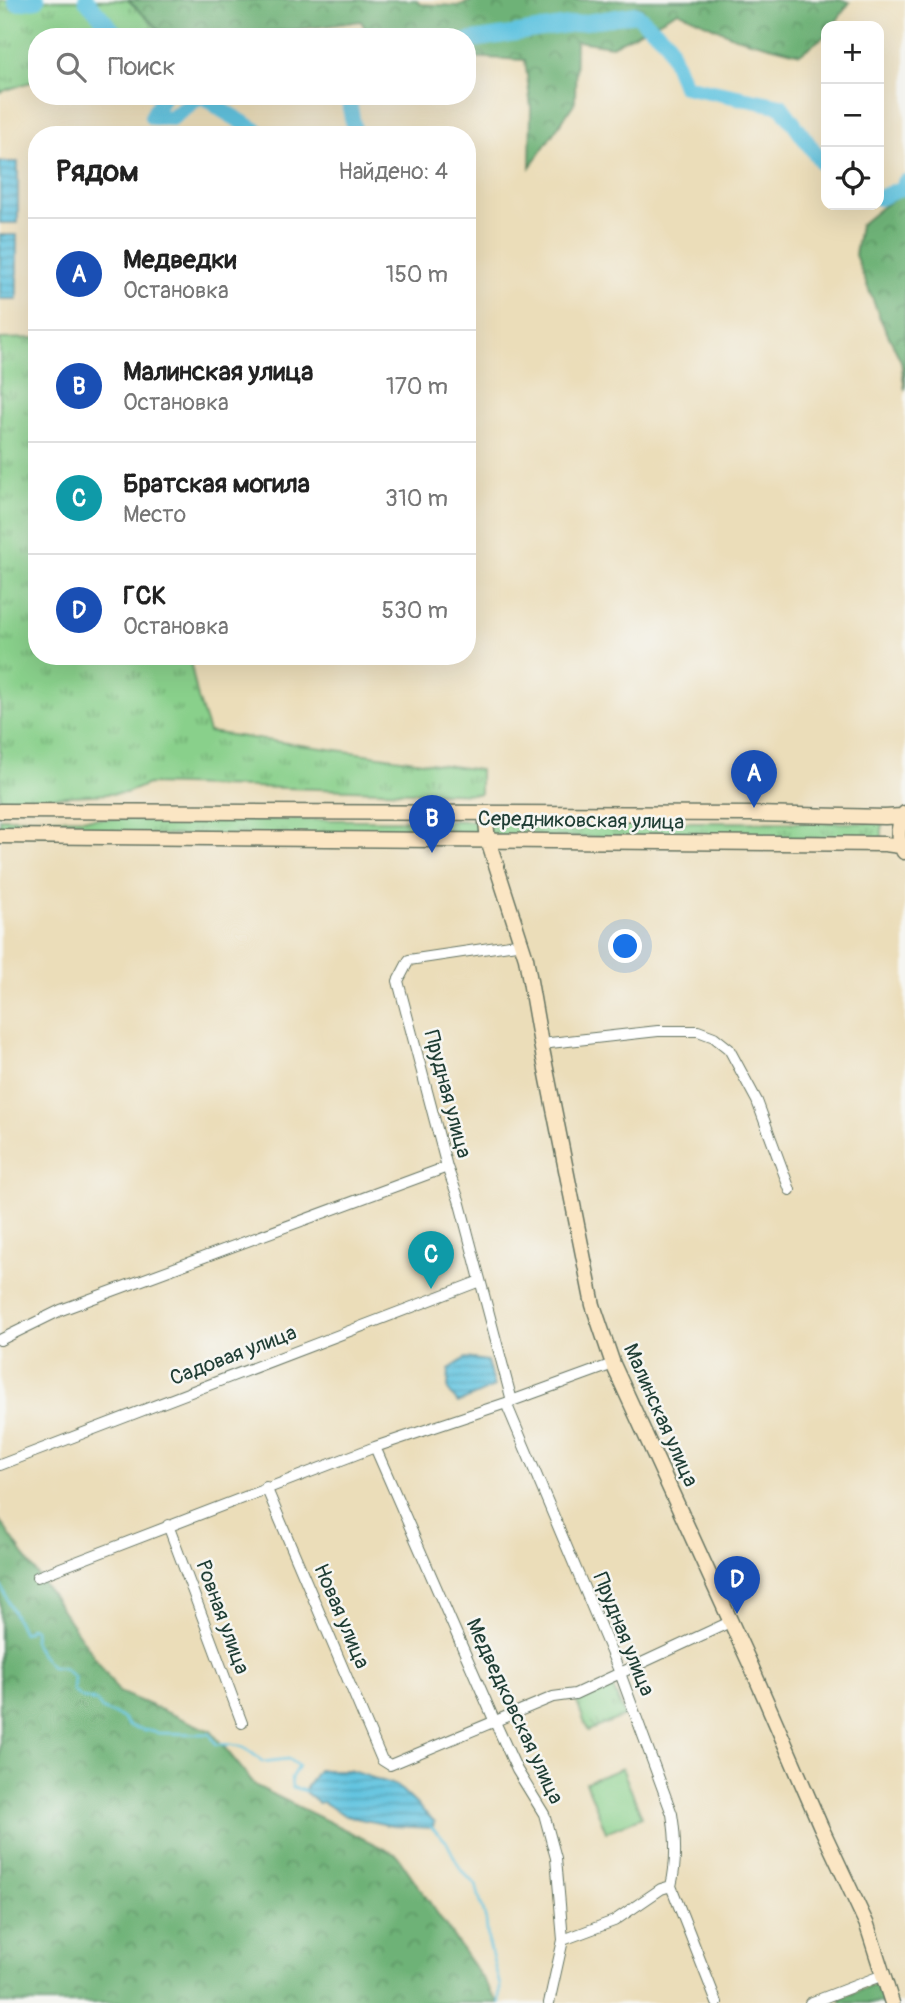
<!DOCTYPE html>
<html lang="ru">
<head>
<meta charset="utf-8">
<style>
  :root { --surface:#fff; --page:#f6f6f6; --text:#222; --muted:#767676; --line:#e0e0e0; --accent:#db2777 }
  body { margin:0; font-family:Pangolin,sans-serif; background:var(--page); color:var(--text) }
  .controls { position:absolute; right:21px; top:21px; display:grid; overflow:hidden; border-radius:14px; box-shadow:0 7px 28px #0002 }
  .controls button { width:63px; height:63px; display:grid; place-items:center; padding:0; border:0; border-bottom:2px solid var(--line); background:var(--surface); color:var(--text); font:35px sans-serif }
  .you { position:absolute; left:626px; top:947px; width:24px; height:24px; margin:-18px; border:5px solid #fff; border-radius:50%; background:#1a73e8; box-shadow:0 0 0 10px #1a73e833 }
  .badge { display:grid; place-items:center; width:46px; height:46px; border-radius:50%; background:var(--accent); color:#fff; font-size:23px; font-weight:700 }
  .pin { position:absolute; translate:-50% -58px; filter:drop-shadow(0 2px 4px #0008) }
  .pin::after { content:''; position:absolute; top:37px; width:24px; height:21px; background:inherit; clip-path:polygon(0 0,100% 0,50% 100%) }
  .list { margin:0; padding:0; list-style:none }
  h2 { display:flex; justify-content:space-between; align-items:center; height:91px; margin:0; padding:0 28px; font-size:30px }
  h2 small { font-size:23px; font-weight:400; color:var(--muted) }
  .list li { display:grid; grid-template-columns:46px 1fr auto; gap:21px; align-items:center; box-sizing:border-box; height:112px; padding:0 28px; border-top:2px solid var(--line) }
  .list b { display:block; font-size:26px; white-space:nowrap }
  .list p { margin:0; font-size:23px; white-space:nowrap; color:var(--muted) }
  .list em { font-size:23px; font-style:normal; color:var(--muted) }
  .icon { flex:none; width:38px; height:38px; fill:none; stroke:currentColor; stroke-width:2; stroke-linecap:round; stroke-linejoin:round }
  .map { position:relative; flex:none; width:905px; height:2003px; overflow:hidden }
  .search { position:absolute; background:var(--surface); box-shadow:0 7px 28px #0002; left:28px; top:28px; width:448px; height:77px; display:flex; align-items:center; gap:18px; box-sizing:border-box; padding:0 24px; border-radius:28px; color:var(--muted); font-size:26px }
  .panel { position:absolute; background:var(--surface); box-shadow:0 7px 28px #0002; left:28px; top:126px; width:448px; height:539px; border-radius:28px }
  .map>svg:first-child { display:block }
</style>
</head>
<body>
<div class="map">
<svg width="905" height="2003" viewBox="0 0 905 2003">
  <defs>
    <pattern id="grass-tufts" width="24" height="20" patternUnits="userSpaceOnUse" patternTransform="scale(1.75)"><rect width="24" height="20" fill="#89d08b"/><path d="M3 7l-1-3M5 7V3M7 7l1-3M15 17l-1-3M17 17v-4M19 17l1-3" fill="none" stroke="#6faa72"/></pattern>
    <pattern id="forest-crowns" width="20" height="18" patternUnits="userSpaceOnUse" patternTransform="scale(1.75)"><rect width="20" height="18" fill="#6eb277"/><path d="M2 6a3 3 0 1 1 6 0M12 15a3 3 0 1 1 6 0" fill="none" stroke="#5a9262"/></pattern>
    <pattern id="water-rules" width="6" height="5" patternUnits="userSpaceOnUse" patternTransform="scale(1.75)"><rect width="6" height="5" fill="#62c4e0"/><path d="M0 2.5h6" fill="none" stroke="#50a0b6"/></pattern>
  </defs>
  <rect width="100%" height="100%" fill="#f6f6f2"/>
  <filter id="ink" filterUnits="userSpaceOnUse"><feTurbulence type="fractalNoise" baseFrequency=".0143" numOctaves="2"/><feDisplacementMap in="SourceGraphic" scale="14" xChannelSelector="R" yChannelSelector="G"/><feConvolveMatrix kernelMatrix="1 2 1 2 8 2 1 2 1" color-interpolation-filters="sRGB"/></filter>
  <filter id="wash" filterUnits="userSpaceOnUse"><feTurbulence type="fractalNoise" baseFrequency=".00686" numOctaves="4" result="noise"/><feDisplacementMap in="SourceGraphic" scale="28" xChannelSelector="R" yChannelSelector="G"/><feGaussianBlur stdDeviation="1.57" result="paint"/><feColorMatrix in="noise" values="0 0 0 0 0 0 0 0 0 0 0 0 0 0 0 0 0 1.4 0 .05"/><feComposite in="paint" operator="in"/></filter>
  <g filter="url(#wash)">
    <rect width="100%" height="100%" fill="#ebddb9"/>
    <path fill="url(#grass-tufts)" stroke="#548660" stroke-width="2" d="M 0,0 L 128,0 L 167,37 L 37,37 L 37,80 L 0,92 Z
      M 37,338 L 37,656 L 189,656 L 198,698 L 209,732 L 480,770 L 480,794 L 148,784 L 126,793 L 0,800 L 0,339 Z
      M 0,818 L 882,823 L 882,839 L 0,834 Z
      M 612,1685 L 625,1716 L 588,1731 L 576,1700 Z"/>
    <path fill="url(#forest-crowns)" stroke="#467856" stroke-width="2" d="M 128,0 L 416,0 L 420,4 L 457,6 L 475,0 L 842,0 L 850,2 L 833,26 L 826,26 L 826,35 L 800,54 L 735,37 L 678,11 L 612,46 L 576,41 L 575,102 L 530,167 L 531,108 L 525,60 L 467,57 L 467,37 L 370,37 L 361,21 C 296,31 232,37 167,37 Z
      M 905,192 L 905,390 L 901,361 L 880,318 L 855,255 L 860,225 L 882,207 Z
      M 0,1521 L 119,1692 L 211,1731 L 256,1786 L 397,1855 L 499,2003 L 0,2003 Z
      M 882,1982 L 888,2003 L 842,2003 L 840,1998 Z"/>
    <path fill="#89d08b" stroke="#548660" stroke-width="2" d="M 622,1768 L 642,1817 L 606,1832 L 586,1782 Z"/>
    <path fill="url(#water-rules)" stroke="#40808a" stroke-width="2" d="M 0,162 L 18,162 L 18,223 L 0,223 Z
      M 0,235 L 17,235 L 17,299 L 0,299 Z
      M 466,1358 L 487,1361 L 494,1387 L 458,1403 L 448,1390 L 449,1369 Z
      M 318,1770 L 349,1770 L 397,1786 L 435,1822 L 432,1828 L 393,1826 L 346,1816 L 323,1802 L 318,1803 L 304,1791 Z"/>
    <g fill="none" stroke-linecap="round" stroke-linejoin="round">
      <path stroke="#62c4e0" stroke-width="2.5" d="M 0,1584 L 23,1633 L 27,1632 L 30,1627 L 34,1629 C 35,1633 34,1637 34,1641 C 35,1650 46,1660 52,1667 L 63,1668 L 74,1677 L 73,1691 L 82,1698 L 96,1701 L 102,1709 L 123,1718 L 129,1726 L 158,1733 L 210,1734 L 216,1744 C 239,1744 246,1746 262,1762 L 288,1759 L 298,1766 L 291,1778 L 292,1787 L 305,1791
        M 431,1827 L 446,1841 L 461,1870 L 476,1885 L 486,1921 L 488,1940 L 500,1986 L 500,2003"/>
      <path stroke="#62c4e0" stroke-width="16" d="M 15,0 L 17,3 L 37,0
        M 86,0 L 119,37
        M 467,41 L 636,14 L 667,41 L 684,86 L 781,106 L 826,168
        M 160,96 L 162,99 L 152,117 L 172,118 L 200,96
        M 204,96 L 222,110 L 264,135
        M 348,96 L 355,135
        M 879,198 L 902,188 L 905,182"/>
    </g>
  </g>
  <g filter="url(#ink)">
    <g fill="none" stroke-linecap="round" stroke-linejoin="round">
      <g stroke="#667563" stroke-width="12">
        <path id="street" d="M 541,1044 L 658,1031 L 698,1031 L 714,1037 L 729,1049 L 757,1101 L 790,1190
          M 0,1340 L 61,1310 L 447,1167
          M 512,1401 L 459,1200 L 447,1167 L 398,981 L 409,960 L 523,943
          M 506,1403 L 620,1673 L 672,1814 C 676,1839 677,1862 671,1886
          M 375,1447 L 495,1722 L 517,1770 L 544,1814 L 556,1858 L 563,1940 L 549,2003
          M 0,1465 L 480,1281
          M 266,1487 L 382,1760 L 390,1765 L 553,1697 L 575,1694 L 730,1622
          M 168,1525 L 242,1723
          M 37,1577 L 375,1447 L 506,1403 L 613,1364
          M 671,1886 L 717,2003
          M 563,1940 L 614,1921 L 661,1889 L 671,1886
          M 810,2003 L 883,1975"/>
      </g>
      <g stroke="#667563" stroke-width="17">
        <path id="secondary" d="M 0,811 L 754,814 L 885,817 L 902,816 L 905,813
          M 485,813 L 488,840 L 526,958 L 541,1044 L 593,1305 L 613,1364 L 751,1666 L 821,1827 L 867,1925 L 892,2003
          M 902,816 C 898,829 896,840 904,852
          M 0,836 L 885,844 L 900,846"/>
      </g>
      <use href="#street" stroke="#fff" stroke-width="10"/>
      <use href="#secondary" stroke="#fbe6c4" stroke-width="14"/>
    </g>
  </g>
  <g text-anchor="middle" stroke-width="5" stroke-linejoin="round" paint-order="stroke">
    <g font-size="21" fill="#1f3d34" stroke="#f6f6f2">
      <text transform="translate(581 820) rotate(1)" y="7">Середниковская улица</text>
      <text transform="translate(448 1094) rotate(75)" y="7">Прудная улица</text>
      <text transform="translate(233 1355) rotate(-21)" y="7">Садовая улица</text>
      <text transform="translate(661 1415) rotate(66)" y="7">Малинская улица</text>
      <text transform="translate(342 1616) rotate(67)" y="7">Новая улица</text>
      <text transform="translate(223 1617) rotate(70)" y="7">Ровная улица</text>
      <text transform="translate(624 1634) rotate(68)" y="7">Прудная улица</text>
      <text transform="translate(515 1711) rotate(65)" y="7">Медведковская улица</text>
    </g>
  </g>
</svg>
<div class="controls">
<button>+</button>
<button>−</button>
<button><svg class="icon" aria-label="locate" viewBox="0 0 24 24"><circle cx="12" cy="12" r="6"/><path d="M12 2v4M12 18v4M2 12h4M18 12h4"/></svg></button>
</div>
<div class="you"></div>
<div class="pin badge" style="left:754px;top:808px;background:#1a4fb4">A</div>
<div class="pin badge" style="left:432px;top:853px;background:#1a4fb4">B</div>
<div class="pin badge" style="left:431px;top:1289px;background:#0f9aa8">C</div>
<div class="pin badge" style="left:737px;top:1614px;background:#1a4fb4">D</div>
<div class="search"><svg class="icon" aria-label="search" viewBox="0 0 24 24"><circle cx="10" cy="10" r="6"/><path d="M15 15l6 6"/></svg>Поиск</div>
<section class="panel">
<h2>Рядом<small>Найдено: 4</small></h2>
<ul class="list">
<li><span class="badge" style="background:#1a4fb4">A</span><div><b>Медведки</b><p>Остановка</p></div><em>150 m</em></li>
<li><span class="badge" style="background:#1a4fb4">B</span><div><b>Малинская улица</b><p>Остановка</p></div><em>170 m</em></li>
<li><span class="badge" style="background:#0f9aa8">C</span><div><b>Братская могила</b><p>Место</p></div><em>310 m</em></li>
<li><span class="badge" style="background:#1a4fb4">D</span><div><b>ГСК</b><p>Остановка</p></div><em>530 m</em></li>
</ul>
</section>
</div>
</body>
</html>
